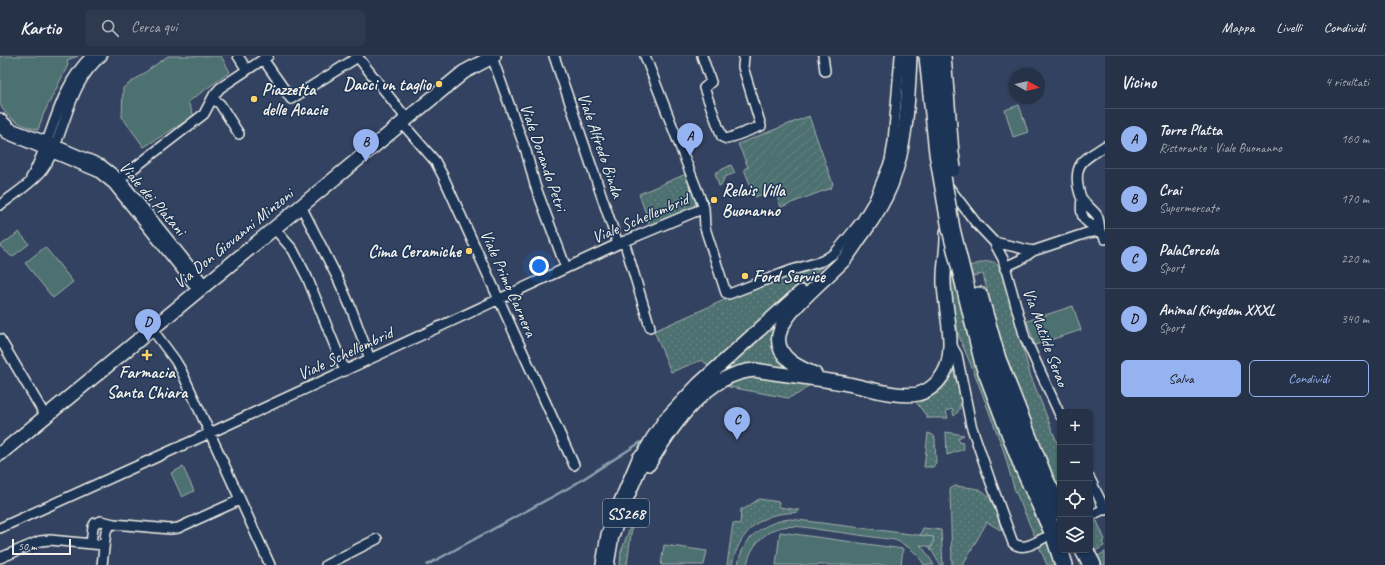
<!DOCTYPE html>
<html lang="it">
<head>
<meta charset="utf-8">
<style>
  :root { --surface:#263248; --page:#2e3a4f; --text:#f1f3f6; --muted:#a4aab4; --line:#424d60; --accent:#95b2f1 }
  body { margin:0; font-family:Caveat,sans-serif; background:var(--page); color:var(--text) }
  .controls { position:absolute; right:12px; bottom:12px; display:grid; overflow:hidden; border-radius:6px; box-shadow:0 1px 3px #0004 }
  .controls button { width:36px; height:36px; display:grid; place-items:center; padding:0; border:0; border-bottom:1px solid var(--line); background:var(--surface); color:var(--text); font:20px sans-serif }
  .compass { position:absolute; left:1009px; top:12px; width:36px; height:36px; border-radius:50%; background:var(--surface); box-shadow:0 1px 3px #0004; rotate:98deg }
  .scale { position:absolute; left:12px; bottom:10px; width:59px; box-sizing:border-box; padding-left:4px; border:2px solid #f4f1e8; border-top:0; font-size:11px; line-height:14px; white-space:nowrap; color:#f4f1e8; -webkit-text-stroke:3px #1d3557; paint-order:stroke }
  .you { position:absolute; left:539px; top:210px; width:14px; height:14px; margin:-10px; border:3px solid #fff; border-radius:50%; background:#1a73e8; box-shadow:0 0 0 6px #1a73e833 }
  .badge { display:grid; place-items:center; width:26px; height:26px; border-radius:50%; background:var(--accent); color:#111; font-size:13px; font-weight:700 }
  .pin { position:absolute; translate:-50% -33px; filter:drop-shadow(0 1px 2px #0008) }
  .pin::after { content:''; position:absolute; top:21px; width:14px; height:12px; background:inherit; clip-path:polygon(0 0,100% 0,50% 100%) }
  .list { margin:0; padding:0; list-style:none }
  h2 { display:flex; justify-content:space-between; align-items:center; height:52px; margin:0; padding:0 16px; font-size:17px }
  h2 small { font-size:13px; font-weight:400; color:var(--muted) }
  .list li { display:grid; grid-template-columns:26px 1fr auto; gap:12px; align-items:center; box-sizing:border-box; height:60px; padding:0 16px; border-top:1px solid var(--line) }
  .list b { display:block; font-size:15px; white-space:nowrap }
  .list p { margin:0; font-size:13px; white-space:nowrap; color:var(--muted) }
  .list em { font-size:13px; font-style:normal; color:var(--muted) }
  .actions { display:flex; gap:8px; padding:12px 16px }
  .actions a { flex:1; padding:9px 0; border:1px solid var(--accent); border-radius:6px; text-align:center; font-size:14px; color:var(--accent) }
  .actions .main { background:var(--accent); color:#111 }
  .icon { flex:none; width:22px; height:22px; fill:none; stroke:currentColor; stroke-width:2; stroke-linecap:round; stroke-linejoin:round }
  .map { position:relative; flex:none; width:1105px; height:509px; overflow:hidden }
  header { display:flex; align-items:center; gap:24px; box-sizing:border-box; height:56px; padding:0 20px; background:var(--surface); border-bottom:1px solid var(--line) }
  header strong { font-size:19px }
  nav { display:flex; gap:22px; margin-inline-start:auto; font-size:14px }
  .search { width:280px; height:36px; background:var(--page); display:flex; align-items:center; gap:10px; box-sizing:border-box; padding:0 14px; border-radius:6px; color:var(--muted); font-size:15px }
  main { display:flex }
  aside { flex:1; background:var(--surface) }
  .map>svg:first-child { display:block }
</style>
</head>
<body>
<header>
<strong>Kartio</strong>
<div class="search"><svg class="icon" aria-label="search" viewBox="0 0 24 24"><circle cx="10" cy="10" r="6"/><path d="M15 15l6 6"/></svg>Cerca qui</div>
<nav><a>Mappa</a><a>Livelli</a><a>Condividi</a></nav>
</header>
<main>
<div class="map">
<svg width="1105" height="509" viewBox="0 0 1105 509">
  <defs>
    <pattern id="grass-dots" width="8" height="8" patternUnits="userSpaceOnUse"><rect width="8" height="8" fill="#4e7070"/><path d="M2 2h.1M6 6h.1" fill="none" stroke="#688584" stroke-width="1.8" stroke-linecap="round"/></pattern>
    <pattern id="garden-furrows" width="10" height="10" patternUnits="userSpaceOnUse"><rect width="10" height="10" fill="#4e7070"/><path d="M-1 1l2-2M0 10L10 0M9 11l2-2" fill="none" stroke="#688584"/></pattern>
  </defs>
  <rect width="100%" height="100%" fill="#334260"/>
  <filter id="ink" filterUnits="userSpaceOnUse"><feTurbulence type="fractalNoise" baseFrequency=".025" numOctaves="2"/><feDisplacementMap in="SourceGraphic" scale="8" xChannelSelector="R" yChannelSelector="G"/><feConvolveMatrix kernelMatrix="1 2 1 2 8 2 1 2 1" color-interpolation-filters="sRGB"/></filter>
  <g filter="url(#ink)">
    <path fill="url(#grass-dots)" stroke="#a1b0ac" d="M 731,109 L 735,117 L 725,121 L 721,129 L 719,130 L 715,117 Z
      M 686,118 L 697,146 L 695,147 L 694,151 L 650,170 L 639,138 Z
      M 988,205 C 995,205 997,208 1001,215 L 1030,318 L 1060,394 L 1060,432 C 1024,366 1001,291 983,218 L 954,225 L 971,282 L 1025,436 L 1037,464 L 1059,509 L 1047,509 L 1014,432 L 1003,393 L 974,316 L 959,281 L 953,251 L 949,215 Z
      M 827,206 L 711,312 L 702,304 L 671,316 L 654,275 L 763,227 Z
      M 778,262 L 792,313 L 772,312 L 705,332 Z
      M 953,315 C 957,328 967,350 954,360 L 952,353 L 946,355 L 948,362 L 928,362 L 916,346 C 936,339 945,334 953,315 Z
      M 755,321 L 810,329 L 798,338 L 788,342 L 724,330 L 735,325 Z
      M 946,376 L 964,379 L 958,382 L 960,387 L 962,386 L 964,393 L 947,399 Z
      M 928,377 L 933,379 L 935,382 L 936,407 L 933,411 L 924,411 Z
      M 955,430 C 963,431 973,431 980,434 C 993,438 998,463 1002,475 L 987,466 L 965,505 L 964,509 L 952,509 L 950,433 Z
      M 759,443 L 779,446 L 779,451 L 799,454 L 798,456 C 790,457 782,457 774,459 C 750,466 737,486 732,509 L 727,509 L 733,467 L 740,468 L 741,453 L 744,453 Z
      M 633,463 L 627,509 L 620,509 L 621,496 Z
      M 1092,465 L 1093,467 L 1097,465 L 1105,484 L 1102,486 L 1104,490 L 1095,495 L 1098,500 L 1105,496 L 1105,509 L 1098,509 L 1090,491 L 1090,466 Z
      M 923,472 L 941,474 L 943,509 L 940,509 L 929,490 L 932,491 L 933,481 L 920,479 Z"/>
    <path fill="#4e7070" stroke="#a1b0ac" d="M 0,0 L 78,0 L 67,4 L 68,9 L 43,59 L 38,74 C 24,70 6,63 0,48 C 0,41 0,9 0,0 Z
      M 168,0 L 221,0 L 230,16 L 188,46 L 194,60 L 144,91 L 122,61 L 123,32 Z
      M 1019,49 L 1028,76 L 1013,81 L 1005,54 Z
      M 19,176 L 29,188 L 12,201 L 0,190 Z
      M 45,191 L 73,226 L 53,242 L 25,207 Z
      M 1073,250 L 1081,274 L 1035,289 L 1027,265 Z
      M 183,411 L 194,435 L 182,441 L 171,417 Z
      M 790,463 L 934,481 L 932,491 L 920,489 L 926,496 L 934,509 L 924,509 C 917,496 908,490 895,484 C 871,481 847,477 822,474 C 810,472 795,469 782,471 C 764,475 750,491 747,509 L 738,509 C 742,482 764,466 790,463 Z
      M 780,476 L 903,493 L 901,509 L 776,509 Z
      M 664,489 L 707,495 L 704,509 L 661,509 Z"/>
    <path fill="url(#garden-furrows)" stroke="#a1b0ac" d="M 809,60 L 833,128 L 831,132 L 781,151 L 774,134 L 755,141 L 744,113 L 748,111 L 738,88 Z"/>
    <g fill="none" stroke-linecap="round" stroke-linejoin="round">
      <path stroke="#8aa2b0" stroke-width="2.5" d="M 427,509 L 572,430 L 641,386 L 644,386"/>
      <g stroke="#f4f1e8" stroke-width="12">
        <path id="street" d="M 238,0 L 247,14
          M 357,0 L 407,63
          M 554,0 L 618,188
          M 645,0 L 704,152 L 705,172 L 726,237 L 729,238 L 789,215 L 822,205 L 835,197 L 850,179 L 862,164 L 874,144 L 890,105 L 893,86 L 900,0
          M 702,0 L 711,26 L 704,32 L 722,81 L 727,83 L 761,70 L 743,11 L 744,0
          M 823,0 L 825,15
          M 492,1 L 526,95 L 535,129 L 566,212
          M 263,3 L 291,43 L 358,1
          M 211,45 L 216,45 L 220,48 L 239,78
          M 0,62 L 11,72 L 46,85 L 102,109 L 120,123 L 205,229
          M 402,67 L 435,105 L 443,120 L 574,409
          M 0,72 L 7,78 L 98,116 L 113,128 L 198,234
          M 31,122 C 53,83 58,31 91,0
          M 116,126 L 204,58 L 214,39 L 220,32 L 268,0
          M 947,129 L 976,167 L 994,186 L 1033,195
          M 1082,143 C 1077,174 1099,165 1105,183
          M 0,149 C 12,140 35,125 43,113 C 67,77 66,29 102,0
          M 301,150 L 338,223 L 351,252 L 370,303
          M 274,172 L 293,194 L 307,221 L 345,315
          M 1100,175 C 1098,152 1095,160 1083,144 C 1080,141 1079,135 1078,130 C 1074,105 1087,102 1105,90
          M 624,185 L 650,271
          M 994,186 L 1003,203 L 1025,282 L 1060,359
          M 1005,213 L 1007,210 L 1020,204 L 1033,195 L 1087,177 L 1100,175
          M 152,273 L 175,304 L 181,314 L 270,509
          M 0,283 L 46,361
          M 951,288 L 957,299 L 971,369 L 990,424 L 1013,487 C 1023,495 1034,487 1044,482
          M 1090,423 L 1105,454
          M 1090,460 L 1104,453
          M 0,472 L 210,377 L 618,188 L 704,152
          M 91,488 L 93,471 L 95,467 L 101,465 L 114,468
          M 0,502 L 40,485 L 50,484 L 103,489
          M 102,509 L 106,475 L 109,470 L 114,468 L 170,473 L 178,472 L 240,444
          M 326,509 L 377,483"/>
      </g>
      <g stroke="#f4f1e8" stroke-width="16">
        <path id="secondary" d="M 815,318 C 799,312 775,301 779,279 C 784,255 827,222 844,204 C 851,196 857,185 864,176 C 874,162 884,146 891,129 C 907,88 908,43 910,0
          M 0,398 L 464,16 L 494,0
          M 641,403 L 653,382 L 666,363 L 699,328 L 801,236
          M 649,408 C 672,370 707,317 755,314 C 784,319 814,322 843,327 C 865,331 896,342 918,338 C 933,334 944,321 948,307 C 954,283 945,252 944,228 C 943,210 948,194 947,176"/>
      </g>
      <g stroke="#f4f1e8" stroke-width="20">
        <path id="highway" d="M 965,230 L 984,308 L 1022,408 L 1060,491
          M 979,240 L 997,303 L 1044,422 L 1060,455
          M 1056,484 L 1064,509
          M 1084,494 L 1092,509
          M 605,509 L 610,479 L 622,448 L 641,403"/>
      </g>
      <use href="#street" stroke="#1d3557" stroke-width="9"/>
      <use href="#secondary" stroke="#1d3557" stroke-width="13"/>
      <use href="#highway" stroke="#1d3557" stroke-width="17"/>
      <g stroke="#f4f1e8" stroke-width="20" stroke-linecap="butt">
        <path id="highway-bridge" d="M 928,0 L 938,97 L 951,173 L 965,230
          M 942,0 L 950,97 L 952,112"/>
      </g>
      <use href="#highway-bridge" stroke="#1d3557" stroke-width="17"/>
    </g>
  </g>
  <g fill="#ffd166" stroke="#1d3557" stroke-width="1.5">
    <circle cx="439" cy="28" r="4"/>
    <circle cx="254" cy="43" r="4"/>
    <circle cx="714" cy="144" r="4"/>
    <circle cx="469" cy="195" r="4"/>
    <circle cx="745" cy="220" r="4"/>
    <path d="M145 293h4v4h4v4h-4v4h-4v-4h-4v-4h4z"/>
  </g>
  <g text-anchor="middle" stroke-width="3" stroke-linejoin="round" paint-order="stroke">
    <rect fill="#1d3557" stroke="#b4b9bc" stroke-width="1" x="603" y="443" width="46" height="28" rx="3"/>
    <g font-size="16" font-weight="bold" fill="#f4f1e8">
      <text x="626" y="463">SS268</text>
    </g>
    <g font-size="17" font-weight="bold" fill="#f4f1e8" stroke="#1d3557" text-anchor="start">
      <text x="431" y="34" text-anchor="end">Dacci un taglio</text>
      <text x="262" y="39">Piazzetta<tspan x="262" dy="20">delle Acacie</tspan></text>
      <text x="722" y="140">Relais Villa<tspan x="722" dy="20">Buonanno</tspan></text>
      <text x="461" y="201" text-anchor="end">Cima Ceramiche</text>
      <text x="753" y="226">Ford Service</text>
      <text x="147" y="322" text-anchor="middle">Farmacia<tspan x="147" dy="20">Santa Chiara</tspan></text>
    </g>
    <g font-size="17" fill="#f4f1e8" stroke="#1d3557">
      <text transform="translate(601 89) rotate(71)" y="6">Viale Alfredo Binda</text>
      <text transform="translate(544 101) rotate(71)" y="6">Viale Dorando Petri</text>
      <text transform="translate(153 142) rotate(49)" y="6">Viale dei Platani</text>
      <text transform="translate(640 162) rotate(-23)" y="6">Viale Schellembrid</text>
      <text transform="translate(233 182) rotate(-39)" y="6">Via Don Giovanni Minzoni</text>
      <text transform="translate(509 227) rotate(66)" y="6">Viale Primo Carnera</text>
      <text transform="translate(1046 281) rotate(70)" y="6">Via Matilde Serao</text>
      <text transform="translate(345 297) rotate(-25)" y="6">Viale Schellembrid</text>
    </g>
  </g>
</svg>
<div class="controls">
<button>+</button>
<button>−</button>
<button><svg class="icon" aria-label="locate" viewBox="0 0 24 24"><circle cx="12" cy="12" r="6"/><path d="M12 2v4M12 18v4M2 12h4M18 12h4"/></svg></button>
<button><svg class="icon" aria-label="layers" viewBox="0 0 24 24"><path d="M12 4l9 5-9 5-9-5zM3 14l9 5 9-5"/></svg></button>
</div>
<svg class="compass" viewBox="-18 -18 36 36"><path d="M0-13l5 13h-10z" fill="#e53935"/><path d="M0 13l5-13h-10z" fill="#a4aab4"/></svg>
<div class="scale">50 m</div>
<div class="you"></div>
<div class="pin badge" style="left:690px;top:100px">A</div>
<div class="pin badge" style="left:366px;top:106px">B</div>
<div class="pin badge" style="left:737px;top:384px">C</div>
<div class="pin badge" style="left:148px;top:286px">D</div>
</div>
<aside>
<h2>Vicino<small>4 risultati</small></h2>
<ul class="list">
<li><span class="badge">A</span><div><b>Torre Platta</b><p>Ristorante · Viale Buonanno</p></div><em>160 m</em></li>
<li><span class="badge">B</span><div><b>Crai</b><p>Supermercato</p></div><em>170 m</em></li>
<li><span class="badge">C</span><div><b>PalaCercola</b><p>Sport</p></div><em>220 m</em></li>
<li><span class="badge">D</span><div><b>Animal Kingdom XXXL</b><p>Sport</p></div><em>340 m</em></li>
</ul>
<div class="actions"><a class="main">Salva</a><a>Condividi</a></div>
</aside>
</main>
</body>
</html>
